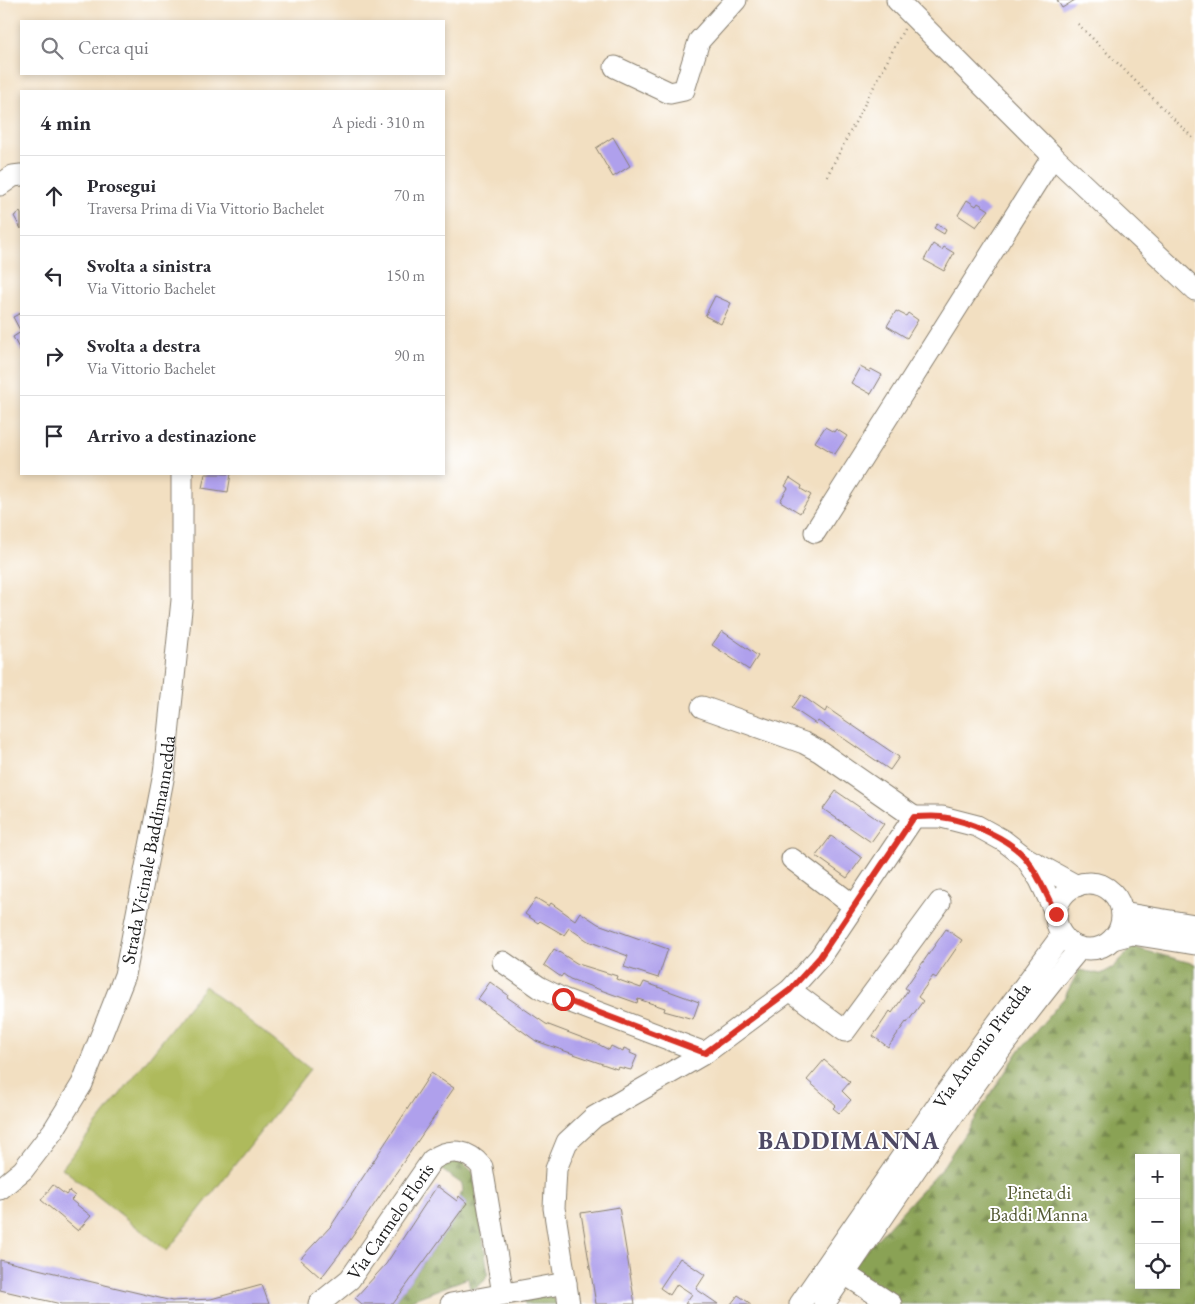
<!DOCTYPE html>
<html lang="it">
<head>
<meta charset="utf-8">
<style>
  :root { --surface:#fff; --page:#f2f2f3; --text:#2b2b33; --muted:#7c7c81; --line:#e1e1e2 }
  body { margin:0; font-family:"EB Garamond",serif; background:var(--page); color:var(--text) }
  .controls { position:absolute; right:15px; bottom:15px; display:grid; overflow:hidden; border-radius:0px; box-shadow:0 2px 8px #0003 }
  .controls button { width:45px; height:45px; display:grid; place-items:center; padding:0; border:0; border-bottom:1px solid var(--line); background:var(--surface); color:var(--text); font:25px sans-serif }
  .stop { position:absolute; width:15px; height:15px; margin:-11px; border:4px solid #d93025; border-radius:50%; background:#fff }
  .stop.end { background:#d93025; border-color:#fff; box-shadow:0 1px 5px #0008 }
  .list { margin:0; padding:0; list-style:none }
  h2 { display:flex; justify-content:space-between; align-items:center; height:65px; margin:0; padding:0 20px; font-size:21px }
  h2 small { font-size:16px; font-weight:400; color:var(--muted) }
  .list li { display:grid; grid-template-columns:32px 1fr auto; gap:15px; align-items:center; box-sizing:border-box; height:80px; padding:0 20px; border-top:1px solid var(--line) }
  .list b { display:block; font-size:19px; white-space:nowrap }
  .list p { margin:0; font-size:16px; white-space:nowrap; color:var(--muted) }
  .list em { font-size:16px; font-style:normal; color:var(--muted) }
  .icon { flex:none; width:28px; height:28px; fill:none; stroke:currentColor; stroke-width:2; stroke-linecap:round; stroke-linejoin:round }
  .map { position:relative; flex:none; width:1195px; height:1304px; overflow:hidden }
  .search { position:absolute; background:var(--surface); box-shadow:0 2px 8px #0003; left:20px; top:20px; width:425px; height:55px; display:flex; align-items:center; gap:12px; box-sizing:border-box; padding:0 18px; border-radius:0px; color:var(--muted); font-size:19px }
  .panel { position:absolute; background:var(--surface); box-shadow:0 2px 8px #0003; left:20px; top:90px; width:425px; height:385px; border-radius:0px }
  .map>svg:first-child { display:block }
</style>
</head>
<body>
<div class="map">
<svg width="1195" height="1304" viewBox="0 0 1195 1304">
  <defs>
    <pattern id="forest-firs" width="22" height="20" patternUnits="userSpaceOnUse" patternTransform="scale(1.25)"><rect width="22" height="20" fill="#8aa254"/><path d="M5 1l3.5 6h-7zM16 11l3.5 6h-7z" fill="#708345"/></pattern>
  </defs>
  <rect width="100%" height="100%" fill="#fff"/>
  <filter id="ink" filterUnits="userSpaceOnUse"><feTurbulence type="fractalNoise" baseFrequency=".02" numOctaves="2"/><feDisplacementMap in="SourceGraphic" scale="10" xChannelSelector="R" yChannelSelector="G"/><feConvolveMatrix kernelMatrix="1 2 1 2 8 2 1 2 1" color-interpolation-filters="sRGB"/></filter>
  <filter id="wash" filterUnits="userSpaceOnUse"><feTurbulence type="fractalNoise" baseFrequency=".0096" numOctaves="4" result="noise"/><feDisplacementMap in="SourceGraphic" scale="20" xChannelSelector="R" yChannelSelector="G"/><feGaussianBlur stdDeviation="1.12" result="paint"/><feColorMatrix in="noise" values="0 0 0 0 0 0 0 0 0 0 0 0 0 0 0 0 0 1.4 0 .05"/><feComposite in="paint" operator="in"/></filter>
  <g filter="url(#wash)">
    <rect width="100%" height="100%" fill="#f2dfc1"/>
    <path fill="url(#forest-firs)" stroke="#535f38" fill-rule="evenodd" d="M 1132,947 L 1195,964 L 1195,1304 L 884,1304 L 845,1274 L 942,1168 L 1019,1051 L 1064,998 L 1079,970 L 1101,974 L 1114,967 ZM 1139,1158 L 1176,1158 L 1176,1285 L 1139,1285 Z
      M 445,1162 L 462,1162 L 473,1172 L 488,1273 C 484,1283 480,1286 470,1289 L 468,1278 L 406,1302 L 406,1304 L 393,1304 L 467,1203 L 459,1196 L 463,1191 L 462,1184 L 439,1168 Z
      M 551,1295 L 558,1304 L 525,1304 L 523,1297 Z"/>
    <path fill="#aeba5c" stroke="#656b3c" d="M 205,986 L 310,1069 L 167,1251 L 62,1168 Z"/>
    <g id="blocks">
      <path fill="#afa0ec" d="M 1057,0 L 1075,0 L 1062,8 Z
        M 613,137 L 630,166 L 613,177 L 596,148 Z
        M 967,200 L 976,206 L 978,203 L 989,210 L 976,227 L 958,215 Z
        M 20,212 L 21,214 L 21,229 L 14,216 Z
        M 937,224 L 946,230 L 944,234 L 934,228 Z
        M 933,244 L 942,250 L 944,247 L 954,253 L 944,271 L 924,260 Z
        M 715,296 L 731,303 L 721,324 L 705,316 Z
        M 896,311 L 906,316 L 908,313 L 918,320 L 907,338 L 887,326 Z
        M 21,313 L 21,352 L 13,337 L 21,332 L 13,317 Z
        M 860,367 L 870,372 L 871,369 L 882,375 L 871,394 L 851,383 Z
        M 825,427 L 834,432 L 836,429 L 847,436 L 835,454 L 815,442 Z
        M 205,474 L 231,474 L 228,492 L 202,488 Z
        M 790,478 L 802,486 L 801,489 L 811,495 L 800,513 L 780,501 L 788,488 L 785,486 Z
        M 722,631 L 758,656 L 749,670 L 712,645 Z
        M 801,695 L 825,712 L 827,708 L 899,757 L 890,770 L 818,721 L 816,724 L 792,708 Z
        M 836,791 L 884,824 L 871,842 L 823,809 Z
        M 831,836 L 862,858 L 847,878 L 816,856 Z
        M 536,898 L 549,906 L 551,903 L 575,920 L 580,912 L 598,924 L 668,949 L 658,978 L 624,967 L 628,956 L 588,941 L 569,928 L 564,935 L 540,921 L 538,923 L 525,914 Z
        M 946,929 L 962,940 L 936,978 L 933,976 L 918,997 L 923,1001 L 907,1023 L 906,1022 L 888,1047 L 873,1036 L 890,1011 L 892,1013 L 908,990 L 905,988 Z
        M 554,949 L 578,964 L 617,976 L 616,979 L 641,988 L 644,982 L 699,1002 L 693,1019 L 664,1011 L 665,1008 L 638,999 L 637,1003 L 570,979 L 563,974 L 561,977 L 544,965 Z
        M 490,982 L 508,995 L 507,997 L 546,1024 L 596,1043 L 609,1050 L 611,1046 L 623,1052 L 624,1048 L 631,1051 L 630,1053 L 637,1056 L 631,1070 L 618,1067 L 617,1069 L 536,1041 L 478,999 Z
        M 824,1060 L 850,1082 L 842,1091 L 851,1100 L 839,1113 L 833,1108 L 836,1105 L 807,1080 Z
        M 431,1073 L 454,1088 L 350,1240 L 321,1278 L 300,1259 L 331,1226 Z
        M 53,1185 L 66,1195 L 69,1191 L 75,1196 L 71,1200 L 91,1216 L 78,1231 L 41,1200 Z
        M 437,1186 L 457,1201 L 459,1196 L 467,1203 L 393,1304 L 362,1304 L 355,1298 L 386,1264 Z
        M 619,1207 L 635,1304 L 596,1304 L 581,1213 Z
        M 680,1258 L 705,1275 L 696,1289 L 718,1304 L 685,1304 L 692,1294 L 677,1284 L 670,1295 L 660,1288 Z
        M 0,1260 L 172,1301 L 211,1299 L 262,1285 L 269,1304 L 61,1304 L 0,1290 Z
        M 738,1295 L 751,1304 L 731,1304 Z"/>
    </g>
  </g>
  <g filter="url(#ink)">
    <use href="#blocks" fill-opacity="0" stroke="#877e6e" stroke-width="1"/>
    <g fill="none" stroke-linecap="round" stroke-linejoin="round">
      <g stroke="#877e6e" stroke-width="23">
        <g id="minor">
          <path d="M 897,0 L 1053,156 L 1195,290"/>
          <path d="M 615,67 L 670,93 L 684,90 L 699,41 L 736,0"/>
          <path d="M 0,185 L 13,176 L 21,175"/>
          <path d="M 815,532 L 1053,156"/>
          <path d="M 702,707 L 804,743 L 819,751 L 914,817"/>
          <path d="M 792,859 L 854,906"/>
          <path d="M 1027,860 L 1040,880 L 1056,914"/>
          <circle cx="1089" cy="916" r="33"/>
          <path d="M 1122,913 L 1195,925"/>
          <path d="M 1113,939 L 1132,934 L 1195,944"/>
          <path d="M 503,962 L 539,987 L 563,999 L 705,1053"/>
          <path d="M 790,990 L 845,1031 L 940,902"/>
          <path id="s1" d="M 0,1189 L 23,1170 L 53,1131 L 82,1084 L 125,975 L 164,774 L 182,600 L 182,474"/>
          <path d="M 845,1274 L 891,1304"/>
          <path id="s2" d="M 319,1304 L 350,1279 L 432,1160 C 450,1147 468,1150 482,1167 L 503,1294"/>
          <path d="M 451,1304 L 566,1283"/>
          <path d="M 569,1304 L 554,1208 L 556,1169 L 567,1142 L 594,1117 L 705,1053 L 790,990 L 820,957 L 914,817 L 942,817 L 977,826 L 1004,841 L 1026,858 L 1077,886"/>
          <path id="s3" d="M 800,1304 L 948,1090 L 1062,935"/>
          <path d="M 824,1304 C 906,1184 986,1060 1080,948"/>
        </g>
      </g>
      <path stroke="#877e6e" stroke-width="2.5" stroke-dasharray="1 4" stroke-linecap="butt" d="M 1078,24 L 1195,140
        M 827,176 L 904,29"/>
      <use href="#minor" stroke="#fff" stroke-width="21"/>
    </g>
  </g>
  <g fill="none" stroke-linecap="round" stroke-linejoin="round" filter="url(#ink)">
    <path stroke="#d93025" stroke-width="6" d="M 563,999 L 705,1053 L 790,990 L 820,957 L 914,817 C 923,817 933,816 941,817 C 967,820 1011,839 1027,860 C 1039,876 1047,896 1056,914"/>
  </g>
  <g text-anchor="middle" stroke-width="4" stroke-linejoin="round" paint-order="stroke">
    <g font-size="19" fill="#1c1c1c" stroke="#fff">
      <text dy="7" stroke="none"><textPath href="#s1" startOffset="379">Strada Vicinale Baddimannedda</textPath></text>
      <text dy="7" stroke="none"><textPath href="#s3" startOffset="316">Via Antonio Piredda</textPath></text>
      <text dy="7" stroke="none"><textPath href="#s2" startOffset="110">Via Carmelo Floris</textPath></text>
    </g>
    <g font-size="19" fill="#565b36" stroke="#fff">
      <text x="1039" y="1199">Pineta di<tspan x="1039" dy="22">Baddi Manna</tspan></text>
    </g>
    <g font-size="24" font-weight="bold" letter-spacing="1" fill="#4f4a65" stroke="#fff">
      <text x="849" y="1149">BADDIMANNA</text>
    </g>
  </g>
</svg>
<div class="controls">
<button>+</button>
<button>−</button>
<button><svg class="icon" aria-label="locate" viewBox="0 0 24 24"><circle cx="12" cy="12" r="6"/><path d="M12 2v4M12 18v4M2 12h4M18 12h4"/></svg></button>
</div>
<div class="stop" style="left:563px;top:999px"></div>
<div class="stop end" style="left:1056px;top:914px"></div>
<div class="search"><svg class="icon" aria-label="search" viewBox="0 0 24 24"><circle cx="10" cy="10" r="6"/><path d="M15 15l6 6"/></svg>Cerca qui</div>
<section class="panel">
<h2>4 min<small>A piedi · 310 m</small></h2>
<ul class="list">
<li><svg class="icon" aria-label="ahead" viewBox="0 0 24 24"><path d="M12 20V5M6 11l6-6 6 6"/></svg><div><b>Prosegui</b><p>Traversa Prima di Via Vittorio Bachelet</p></div><em>70 m</em></li>
<li><svg class="icon" aria-label="left" viewBox="0 0 24 24"><path d="M17 20v-9H6M10 6l-5 5 5 5"/></svg><div><b>Svolta a sinistra</b><p>Via Vittorio Bachelet</p></div><em>150 m</em></li>
<li><svg class="icon" aria-label="right" viewBox="0 0 24 24"><path d="M7 20v-9h11M14 6l5 5-5 5"/></svg><div><b>Svolta a destra</b><p>Via Vittorio Bachelet</p></div><em>90 m</em></li>
<li><svg class="icon" aria-label="arrive" viewBox="0 0 24 24"><path d="M6 21V4h12l-3 4 3 4H6"/></svg><div><b>Arrivo a destinazione</b></div></li>
</ul>
</section>
</div>
</body>
</html>
